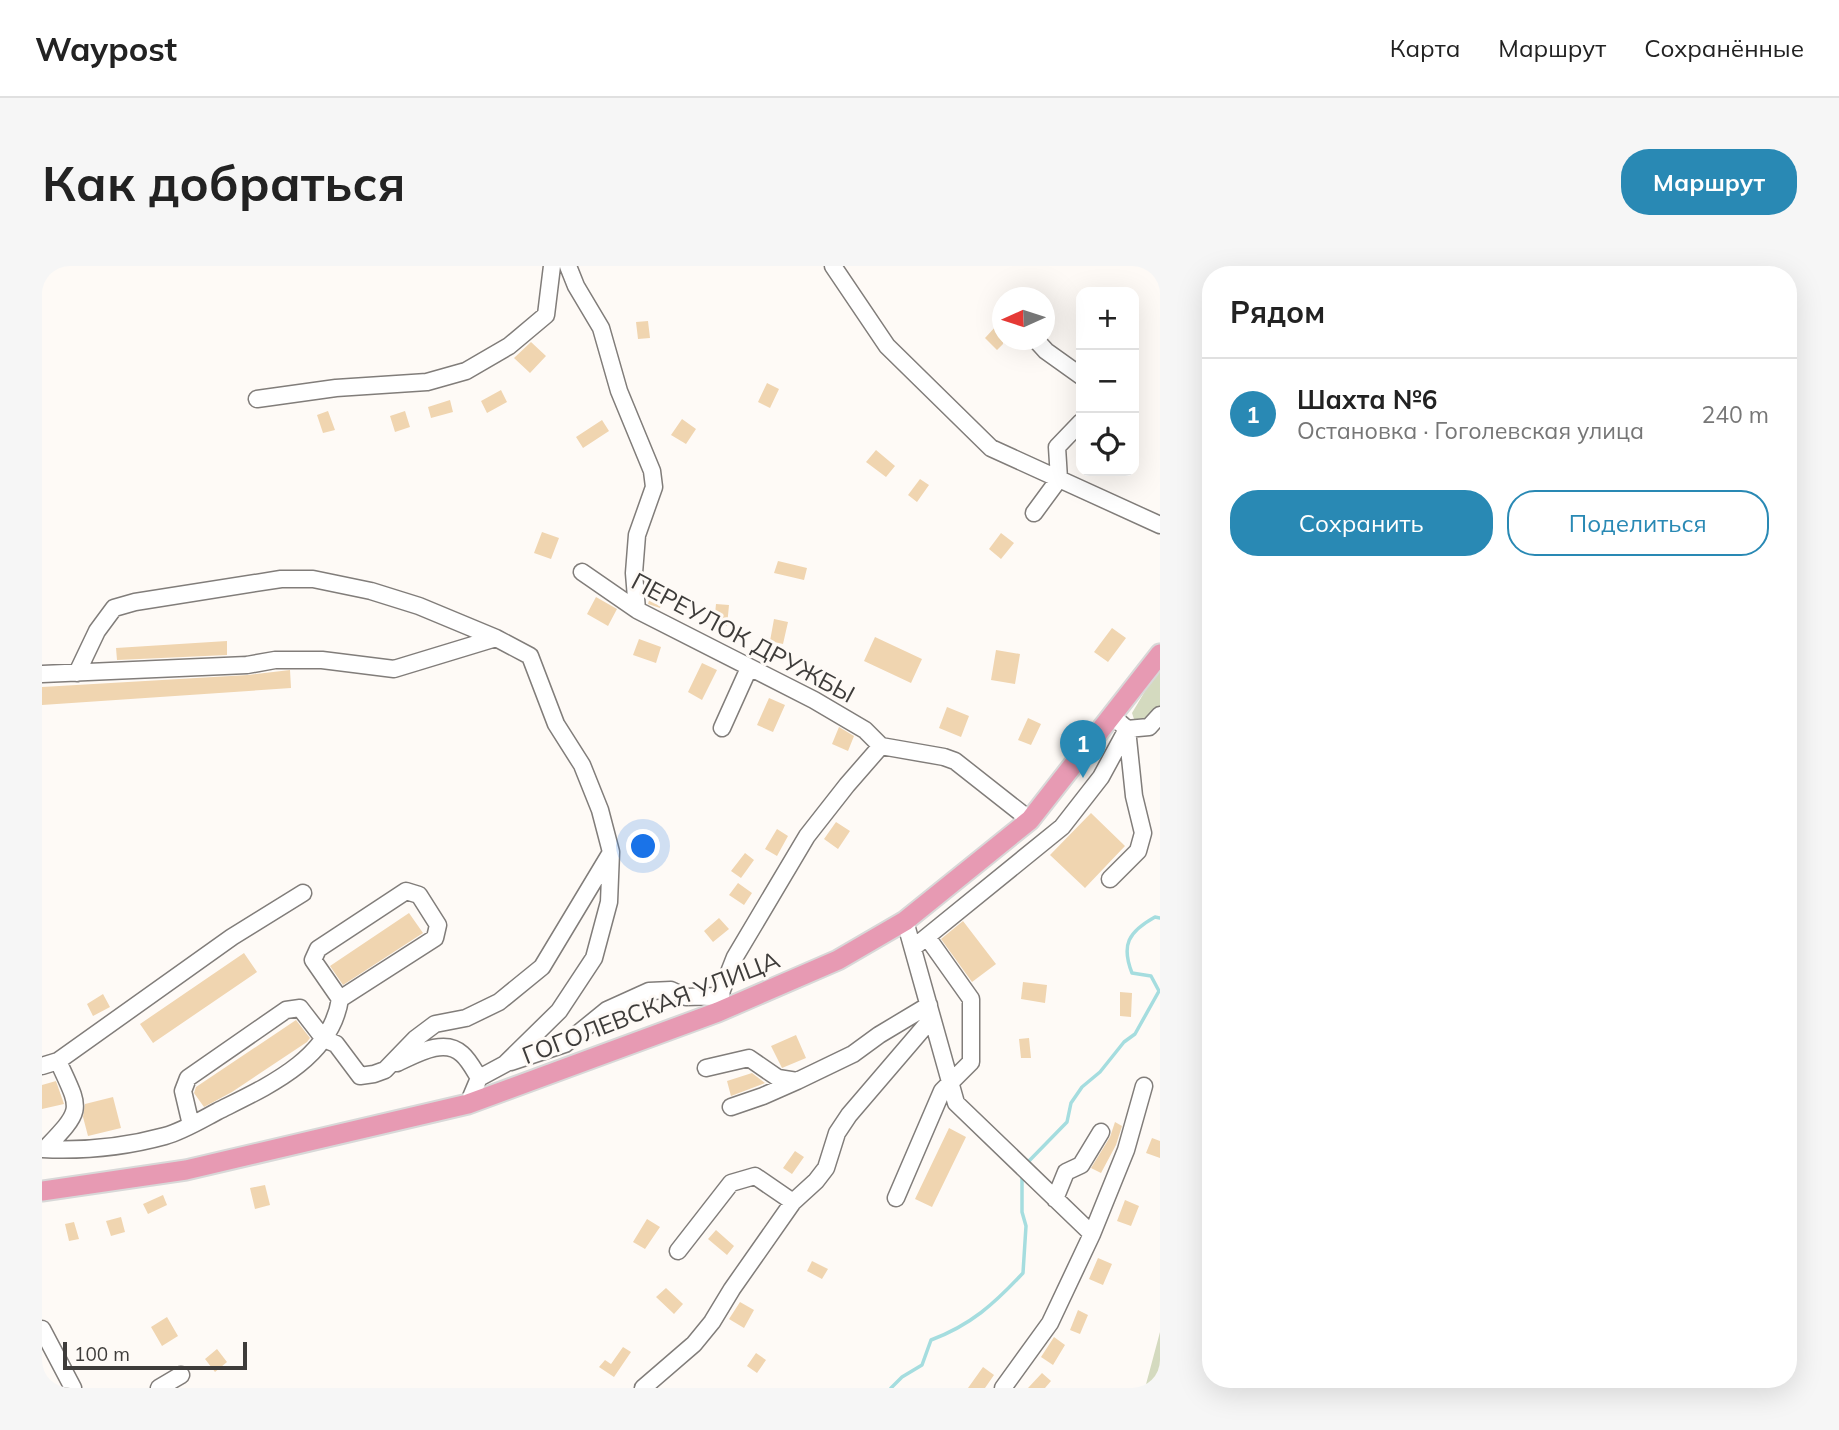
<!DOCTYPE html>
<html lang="ru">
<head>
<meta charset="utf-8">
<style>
  :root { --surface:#fff; --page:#f6f6f6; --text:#222; --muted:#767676; --line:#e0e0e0; --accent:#2989b4 }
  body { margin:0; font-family:Mulish,sans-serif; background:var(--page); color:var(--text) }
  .controls { position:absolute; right:21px; top:21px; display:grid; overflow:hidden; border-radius:14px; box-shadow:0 7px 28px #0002 }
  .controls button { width:63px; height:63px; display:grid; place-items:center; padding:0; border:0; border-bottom:2px solid var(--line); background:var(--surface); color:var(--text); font:35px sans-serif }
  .compass { position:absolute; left:950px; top:21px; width:63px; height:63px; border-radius:50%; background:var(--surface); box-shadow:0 7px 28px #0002; rotate:267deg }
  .scale { position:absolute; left:21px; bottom:18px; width:184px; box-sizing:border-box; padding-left:7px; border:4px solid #3e3c3a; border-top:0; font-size:19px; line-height:24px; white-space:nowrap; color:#3e3c3a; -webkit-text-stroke:5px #fefaf6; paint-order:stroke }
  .you { position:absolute; left:602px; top:581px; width:24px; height:24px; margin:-18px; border:5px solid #fff; border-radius:50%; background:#1a73e8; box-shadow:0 0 0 10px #1a73e833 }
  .badge { display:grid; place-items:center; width:46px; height:46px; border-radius:50%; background:var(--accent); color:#fff; font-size:23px; font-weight:700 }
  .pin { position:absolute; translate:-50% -58px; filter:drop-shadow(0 2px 4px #0008) }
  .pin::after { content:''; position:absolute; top:37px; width:24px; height:21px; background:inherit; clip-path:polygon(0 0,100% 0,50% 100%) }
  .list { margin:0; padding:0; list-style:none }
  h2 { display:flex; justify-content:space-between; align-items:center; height:91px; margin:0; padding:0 28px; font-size:30px }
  h2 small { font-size:23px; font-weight:400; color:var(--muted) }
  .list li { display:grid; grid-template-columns:46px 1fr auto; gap:21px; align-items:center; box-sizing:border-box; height:112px; padding:0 28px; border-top:2px solid var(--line) }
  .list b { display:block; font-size:26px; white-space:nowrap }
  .list p { margin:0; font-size:23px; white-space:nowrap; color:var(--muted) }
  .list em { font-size:23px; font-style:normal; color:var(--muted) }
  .actions { display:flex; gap:14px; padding:21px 28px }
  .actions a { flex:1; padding:16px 0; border:2px solid var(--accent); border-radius:28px; text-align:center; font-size:24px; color:var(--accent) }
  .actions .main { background:var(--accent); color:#fff }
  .icon { flex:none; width:38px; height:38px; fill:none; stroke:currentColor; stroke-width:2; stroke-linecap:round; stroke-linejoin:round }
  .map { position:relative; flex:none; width:1118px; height:1122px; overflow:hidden; border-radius:28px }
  header { display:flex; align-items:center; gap:42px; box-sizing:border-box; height:98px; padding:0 35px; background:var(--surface); border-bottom:2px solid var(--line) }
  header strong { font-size:33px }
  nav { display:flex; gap:38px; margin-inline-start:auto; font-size:24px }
  .intro { display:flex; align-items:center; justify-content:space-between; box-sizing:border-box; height:168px; padding:0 42px }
  h1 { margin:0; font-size:49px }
  .button { padding:18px 32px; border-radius:28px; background:var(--accent); color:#fff; font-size:24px; font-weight:700 }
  main { display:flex; gap:42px; padding:0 42px }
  aside { flex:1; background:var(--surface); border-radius:28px; box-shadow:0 7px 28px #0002 }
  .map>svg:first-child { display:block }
</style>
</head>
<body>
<header>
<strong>Waypost</strong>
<nav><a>Карта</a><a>Маршрут</a><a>Сохранённые</a></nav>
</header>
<div class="intro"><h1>Как добраться</h1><a class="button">Маршрут</a></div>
<main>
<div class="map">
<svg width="1118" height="1122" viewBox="0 0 1118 1122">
  <rect width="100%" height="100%" fill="#fefaf6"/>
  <path fill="#d4dabf" d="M 1118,400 L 1118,440 C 1110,449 1105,455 1092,453 L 1090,447 Z
    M 1118,1066 L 1118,1122 L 1103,1122 Z"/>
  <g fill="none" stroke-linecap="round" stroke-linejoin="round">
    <path stroke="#a5dddf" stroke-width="3.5" d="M 985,897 L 1025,856 L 1029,837 L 1040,821 L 1058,806 L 1082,776 L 1093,768 L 1117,725 L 1109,710 L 1090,707 C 1079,679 1086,666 1113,651 L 1118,652
      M 849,1122 L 860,1111 L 880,1099 L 889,1074 C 929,1059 952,1038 981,1007 L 984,960 L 980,946 L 980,910"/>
  </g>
  <path fill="#f0d5b0" d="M 606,55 L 608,72 L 596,73 L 594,56 Z
    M 955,59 L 961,64 L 961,78 L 955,84 L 943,72 Z
    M 489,76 L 504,90 L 488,107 L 472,92 Z
    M 725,117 L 737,123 L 728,142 L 716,136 Z
    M 459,124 L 465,136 L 445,147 L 439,135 Z
    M 408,134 L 411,146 L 389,152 L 386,141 Z
    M 286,145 L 293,164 L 281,167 L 275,149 Z
    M 363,145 L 368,161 L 353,166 L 348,150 Z
    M 640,153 L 654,163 L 644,178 L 629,169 Z
    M 560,154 L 567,165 L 541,182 L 534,171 Z
    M 834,184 L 853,200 L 844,211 L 824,196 Z
    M 878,213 L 887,219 L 875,236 L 866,229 Z
    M 500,266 L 517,272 L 509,293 L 492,287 Z
    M 959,267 L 972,277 L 959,293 L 947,283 Z
    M 736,295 L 765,302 L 762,314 L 732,307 Z
    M 611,321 L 623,325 L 618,342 L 606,338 Z
    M 554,331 L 575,343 L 566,360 L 545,348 Z
    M 674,338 L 687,339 L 685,360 L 672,358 Z
    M 732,353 L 746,356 L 741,378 L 728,375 Z
    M 1070,362 L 1084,372 L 1066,396 L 1052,386 Z
    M 833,371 L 880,393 L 869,417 L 822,395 Z
    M 597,373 L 619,381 L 614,397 L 591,389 Z
    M 185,375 L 185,389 L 75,394 L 74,382 Z
    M 954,384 L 978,388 L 973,418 L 949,414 Z
    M 660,397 L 675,404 L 660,434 L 646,426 Z
    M 248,404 L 249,422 L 0,439 L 0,421 L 206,409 Z
    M 727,432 L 743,439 L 731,466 L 715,459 Z
    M 905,441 L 927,450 L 919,471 L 897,462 Z
    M 986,452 L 999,458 L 989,479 L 976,474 Z
    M 797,461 L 812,470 L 806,485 L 790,478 Z
    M 1049,547 L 1083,580 L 1043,622 L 1008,589 Z
    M 794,556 L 808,565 L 796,583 L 782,573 Z
    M 735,563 L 746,570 L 735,590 L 723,583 Z
    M 703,587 L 712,594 L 699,612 L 689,605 Z
    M 696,617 L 710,627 L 702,639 L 687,629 Z
    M 367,647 L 381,667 L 301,719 L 288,700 Z
    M 677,652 L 687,663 L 671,676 L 662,665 Z
    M 921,655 L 954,698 L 930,716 L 899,673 Z
    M 202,687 L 215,706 L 111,777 L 98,758 Z
    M 981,716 L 1005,719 L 1003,737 L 979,733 Z
    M 1078,726 L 1090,727 L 1089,751 L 1078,750 Z
    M 61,728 L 68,741 L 51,750 L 45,738 Z
    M 254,754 L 268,772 L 265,776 L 190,826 L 162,841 L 152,827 L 154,821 Z
    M 754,769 L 764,792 L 740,802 L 729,780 Z
    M 987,772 L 989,792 L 979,792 L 977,773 Z
    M 710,807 L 723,817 L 689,830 L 685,815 Z
    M 14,815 L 22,838 L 0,843 L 0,819 Z
    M 71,831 L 79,862 L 46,870 L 41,851 L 43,838 Z
    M 1073,856 L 1080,860 L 1074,879 L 1059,907 L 1049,902 L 1068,871 Z
    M 907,862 L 924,871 L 890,941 L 873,933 Z
    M 1110,872 L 1118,875 L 1118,892 L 1104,887 Z
    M 753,885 L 762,891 L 750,908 L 741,902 Z
    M 223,919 L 228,939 L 213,943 L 208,922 Z
    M 121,929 L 125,939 L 106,948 L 101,938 Z
    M 1083,934 L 1097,940 L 1089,960 L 1075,955 Z
    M 79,951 L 83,966 L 69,970 L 64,955 Z
    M 605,953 L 618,961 L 603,983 L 591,976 Z
    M 32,956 L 37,973 L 27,975 L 23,958 Z
    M 674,964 L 692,980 L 685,989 L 666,973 Z
    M 1056,992 L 1070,998 L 1061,1019 L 1047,1013 Z
    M 770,995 L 786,1003 L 780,1013 L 765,1005 Z
    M 624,1022 L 641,1038 L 632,1048 L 614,1031 Z
    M 698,1036 L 712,1044 L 702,1062 L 687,1053 Z
    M 1036,1044 L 1046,1049 L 1038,1068 L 1028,1064 Z
    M 125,1051 L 136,1070 L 120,1080 L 109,1061 Z
    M 1012,1071 L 1023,1079 L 1011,1099 L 999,1091 Z
    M 581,1081 L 589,1086 L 572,1111 L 557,1101 L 563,1094 L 569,1098 Z
    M 175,1083 L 185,1096 L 173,1106 L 163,1093 Z
    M 714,1087 L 724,1094 L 715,1107 L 705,1100 Z
    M 941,1101 L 952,1109 L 943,1122 L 926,1122 Z
    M 1000,1107 L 1009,1115 L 1003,1122 L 986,1122 Z"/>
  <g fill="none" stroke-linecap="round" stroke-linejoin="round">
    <g stroke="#817d7a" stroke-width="19">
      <path id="minor" d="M 526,0 L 534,20 L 559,62 L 577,125 L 610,205 L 612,221 L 595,269 L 592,307 L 595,344
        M 791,0 L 845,80 L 949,182 L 1118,259
        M 994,74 L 1004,85 L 1039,110
        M 215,133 L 294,122 L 385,116 L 424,105 L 467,80 L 504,49 L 510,0
        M 992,247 L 1017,213 L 1015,181 L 1039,156
        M 540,306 L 595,344 L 772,434 L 823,464 L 839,480 L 902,491 L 913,495 L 988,554
        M 35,407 L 55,365 L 72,342 L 93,336 L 239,313 L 271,313 L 329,325 L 377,340 L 454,372 L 488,390 L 514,458 L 540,499 L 558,544 L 569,586 L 567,636 L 552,692 L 517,745 L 463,798 L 437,812 L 426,838
        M 0,408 L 205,399 L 233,394 L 280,394 L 352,403 L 454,372
        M 1077,456 L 1085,463 L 1107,461 L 1118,449
        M 680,462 L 707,402
        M 1068,613 L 1096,585 L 1101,567 L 1092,530 L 1085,463
        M 863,655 L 914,837 L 1050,968
        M 871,682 L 1020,561 L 1059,511 L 1085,463
        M 676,746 L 680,724 L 693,691 L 765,570 L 805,519 L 839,480
        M 469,796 L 523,778 L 565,744 L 607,725 L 629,724 L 644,731 L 678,730
        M 355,797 C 373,789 402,771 420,788 C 427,794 432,804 437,812
        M 0,800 L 16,795 L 190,671 L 261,627
        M 664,802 L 707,792 L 736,812 L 755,815 L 811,788 L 837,769 L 887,739
        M 689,841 L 721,830 L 755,815
        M 149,859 L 141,825 L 146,812 L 244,744 L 258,742 L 282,773 L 294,778 L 318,810 L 332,808 L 343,804 L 373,773 L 393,758 L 424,752 L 457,736 L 500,701 L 568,588
        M 0,883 C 41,885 83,881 123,870 C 141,865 159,854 176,845 C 224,821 289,793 298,733 L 393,672 L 396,659 L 377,629 L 364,625 L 276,683 L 271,694 L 298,733
        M 3,883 C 42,842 39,845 16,795
        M 854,932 L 900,825 L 929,796 L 929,733 L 885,671
        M 1013,933 L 1024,906 L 1039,899 L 1059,866
        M 636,985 L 689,917 L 713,910 L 751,936
        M 0,1063 L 31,1122
        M 117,1122 L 139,1109
        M 601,1122 L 652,1078 L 670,1056 L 690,1023 L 751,936 L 774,915 L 784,902 L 795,867 L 807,849 L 890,752
        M 961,1122 L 1008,1057 L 1050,968 L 1084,884 L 1102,820"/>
    </g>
    <g stroke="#d8d8d8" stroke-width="23">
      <path id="major" d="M 0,925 L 144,904 L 426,838 L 676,746 L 796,694 L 863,655 L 988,554 L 1118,388"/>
    </g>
    <use href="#minor" stroke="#fff" stroke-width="16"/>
    <use href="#major" stroke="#e79ab3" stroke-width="19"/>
  </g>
  <g text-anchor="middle" stroke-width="6" stroke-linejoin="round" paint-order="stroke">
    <g font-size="24" fill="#3e3c3a" stroke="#fefaf6">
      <text transform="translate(701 372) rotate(28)" y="8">ПЕРЕУЛОК ДРУЖБЫ</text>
      <text transform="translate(609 742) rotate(-21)" y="8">ГОГОЛЕВСКАЯ УЛИЦА</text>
    </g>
  </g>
</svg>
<div class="controls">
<button>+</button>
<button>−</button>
<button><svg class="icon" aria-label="locate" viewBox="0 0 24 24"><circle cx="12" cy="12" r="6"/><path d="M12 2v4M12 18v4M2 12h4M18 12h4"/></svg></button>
</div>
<svg class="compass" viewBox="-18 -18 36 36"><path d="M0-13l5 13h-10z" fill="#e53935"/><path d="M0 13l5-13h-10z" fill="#767676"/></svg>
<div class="scale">100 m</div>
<div class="you"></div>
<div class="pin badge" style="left:1041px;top:512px">1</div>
</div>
<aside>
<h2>Рядом<small></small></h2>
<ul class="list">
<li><span class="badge">1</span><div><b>Шахта №6</b><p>Остановка · Гоголевская улица</p></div><em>240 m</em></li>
</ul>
<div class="actions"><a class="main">Сохранить</a><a>Поделиться</a></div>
</aside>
</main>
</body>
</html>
